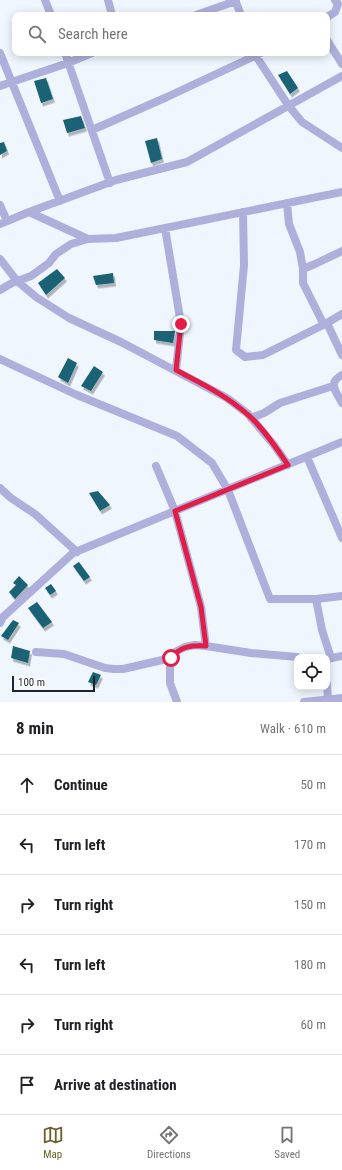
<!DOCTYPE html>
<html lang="en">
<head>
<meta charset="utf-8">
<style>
  :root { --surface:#fff; --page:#f6f6f6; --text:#202124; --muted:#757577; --line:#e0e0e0; --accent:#6b5e2b }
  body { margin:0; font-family:"Roboto Condensed",sans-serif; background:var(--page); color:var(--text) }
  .controls { position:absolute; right:12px; bottom:12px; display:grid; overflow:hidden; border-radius:8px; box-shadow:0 2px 10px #0003 }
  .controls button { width:36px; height:36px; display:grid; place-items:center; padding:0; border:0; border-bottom:1px solid var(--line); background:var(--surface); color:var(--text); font:20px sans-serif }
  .scale { position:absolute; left:12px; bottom:10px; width:83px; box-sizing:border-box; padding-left:4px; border:2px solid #1f2328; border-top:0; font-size:11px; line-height:14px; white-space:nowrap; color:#1f2328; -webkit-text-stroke:3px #fff; paint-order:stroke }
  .stop { position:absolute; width:12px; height:12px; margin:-9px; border:3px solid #e11d48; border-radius:50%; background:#fff }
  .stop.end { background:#e11d48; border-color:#fff; box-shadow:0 1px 4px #0008 }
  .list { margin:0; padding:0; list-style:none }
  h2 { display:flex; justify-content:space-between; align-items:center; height:52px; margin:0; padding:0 16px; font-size:17px }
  h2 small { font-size:13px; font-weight:400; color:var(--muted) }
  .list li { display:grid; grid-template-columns:26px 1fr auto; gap:12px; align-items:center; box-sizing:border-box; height:60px; padding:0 16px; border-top:1px solid var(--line) }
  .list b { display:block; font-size:15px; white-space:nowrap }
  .list em { font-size:13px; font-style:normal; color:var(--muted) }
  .icon { flex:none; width:22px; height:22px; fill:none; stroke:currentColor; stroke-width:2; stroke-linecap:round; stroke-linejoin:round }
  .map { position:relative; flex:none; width:342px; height:702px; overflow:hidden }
  .search { position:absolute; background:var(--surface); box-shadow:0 2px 10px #0003; left:12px; right:12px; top:12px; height:44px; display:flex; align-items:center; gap:10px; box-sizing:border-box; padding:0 14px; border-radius:8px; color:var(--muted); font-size:15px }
  .sheet { height:412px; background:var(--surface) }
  nav { display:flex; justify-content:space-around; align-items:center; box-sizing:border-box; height:56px; border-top:1px solid var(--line); background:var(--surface); font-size:11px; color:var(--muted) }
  nav a { display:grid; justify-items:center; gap:2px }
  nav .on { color:var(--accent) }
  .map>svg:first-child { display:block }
</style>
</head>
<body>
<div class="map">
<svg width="342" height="702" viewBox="0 0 342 702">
  <defs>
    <filter id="shadow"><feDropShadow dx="2" dy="3.5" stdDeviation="0" flood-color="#0004"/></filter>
  </defs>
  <rect width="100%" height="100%" fill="#eff6fd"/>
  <path fill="#1a6276" filter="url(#shadow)" d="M 287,71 L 298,88 L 290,94 L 278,75 Z
    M 46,78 L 53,99 L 41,103 L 34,81 Z
    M 81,116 L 85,128 L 67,133 L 63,120 Z
    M 157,138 L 162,159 L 151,163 L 145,141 Z
    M 4,142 L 7,151 L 0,155 L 0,143 Z
    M 57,269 L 65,278 L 46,295 L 38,283 Z
    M 113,273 L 114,283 L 96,285 L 93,276 Z
    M 154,331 L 175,331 L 173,343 L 154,340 Z
    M 68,358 L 77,363 L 68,383 L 58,377 Z
    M 94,366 L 103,372 L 91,391 L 81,386 Z
    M 98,491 L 110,505 L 100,511 L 89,493 Z
    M 79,562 L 90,577 L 84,581 L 73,566 Z
    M 19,576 L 28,585 L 15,599 L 9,592 L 16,585 L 13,583 Z
    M 51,584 L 56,591 L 50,595 L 45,588 Z
    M 37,602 L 52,622 L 43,628 L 28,608 Z
    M 13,620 L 19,623 L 8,640 L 1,636 Z
    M 13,646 L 30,651 L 28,663 L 11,658 Z
    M 93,672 L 101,675 L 96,685 L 88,682 Z"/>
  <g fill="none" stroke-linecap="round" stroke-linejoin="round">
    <path stroke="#aeb0db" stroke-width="8" d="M 45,0 L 51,15
      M 108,0 L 112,15
      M 235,0 L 241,15
      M 196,15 L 236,1
      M 327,17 L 335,12 L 338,4 L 335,0
      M 327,40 L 342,64
      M 0,53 L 60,201
      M 65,53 L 110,183
      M 254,53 L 288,105 L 302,122 L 342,148
      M 0,86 L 68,63 L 92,53
      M 92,130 L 167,97 L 261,53
      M 287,203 L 289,224 L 300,252 L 303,269 L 303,283 L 324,325
      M 0,205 L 7,221
      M 29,212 L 116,180 L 187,162 L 342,76
      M 243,212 L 244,265 L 236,350 L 245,357 L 263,355 L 327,323 L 342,314
      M 0,224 L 29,212 L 88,239 L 116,238 L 342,192
      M 165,228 L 181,324 L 176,370
      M 0,259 L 17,281 L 36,297 L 69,318 L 121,342 L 227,398 L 248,414 L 274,445 L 288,465
      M 303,269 L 315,264 L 342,251
      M 0,290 L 12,283 L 31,276 L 49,263 L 56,254 L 71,244 L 88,239
      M 327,323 L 342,355
      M 0,359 L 77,395 L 177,436 L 212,463 L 228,490 L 270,599 L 316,599 L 342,596
      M 342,375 C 327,383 336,391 342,403
      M 251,418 L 264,413 L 280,403 L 333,386
      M 307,457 L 342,538
      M 156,466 L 175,511 L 201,607 L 206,646
      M 0,488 L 11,498 L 35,514 L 77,552
      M 316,599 L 322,630 L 331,658
      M 0,623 L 3,617 L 73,553 L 342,442
      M 36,652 L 64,654 L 105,668 L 114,669 L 123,669 L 171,658
      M 327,659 L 342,656
      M 327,684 L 328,699
      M 177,702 L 170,683 L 170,667 L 171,658 L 175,652 L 185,647 L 195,645 L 206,646 L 251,653 L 297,657
      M 304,702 L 342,698"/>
  </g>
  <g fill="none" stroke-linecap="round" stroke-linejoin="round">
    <path stroke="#e11d48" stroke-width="5" d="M 171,658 C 180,646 193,645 206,646 L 201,607 L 175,511 L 288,465 C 277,449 262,426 247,414 C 226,395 200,383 176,370 L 181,324"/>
  </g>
</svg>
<div class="controls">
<button><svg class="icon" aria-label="locate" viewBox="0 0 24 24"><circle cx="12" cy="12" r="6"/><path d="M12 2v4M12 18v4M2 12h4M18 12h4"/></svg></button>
</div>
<div class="scale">100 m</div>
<div class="stop" style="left:171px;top:658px"></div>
<div class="stop end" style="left:181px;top:324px"></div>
<div class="search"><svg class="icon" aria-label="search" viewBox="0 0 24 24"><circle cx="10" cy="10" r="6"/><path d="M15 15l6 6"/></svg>Search here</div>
</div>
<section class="sheet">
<h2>8 min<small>Walk · 610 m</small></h2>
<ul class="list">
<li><svg class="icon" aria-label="ahead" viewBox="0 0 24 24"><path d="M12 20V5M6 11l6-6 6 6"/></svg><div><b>Continue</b></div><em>50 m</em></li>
<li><svg class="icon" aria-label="left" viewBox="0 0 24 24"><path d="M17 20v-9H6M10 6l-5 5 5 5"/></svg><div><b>Turn left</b></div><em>170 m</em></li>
<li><svg class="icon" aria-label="right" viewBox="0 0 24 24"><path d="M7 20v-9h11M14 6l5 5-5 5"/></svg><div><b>Turn right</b></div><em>150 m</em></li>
<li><svg class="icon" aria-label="left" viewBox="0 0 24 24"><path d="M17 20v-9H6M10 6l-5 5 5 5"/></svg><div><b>Turn left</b></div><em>180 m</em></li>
<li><svg class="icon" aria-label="right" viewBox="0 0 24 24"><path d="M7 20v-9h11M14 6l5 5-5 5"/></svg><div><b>Turn right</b></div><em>60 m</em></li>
<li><svg class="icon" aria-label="arrive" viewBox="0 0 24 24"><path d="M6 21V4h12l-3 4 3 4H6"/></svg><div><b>Arrive at destination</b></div></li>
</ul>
</section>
<nav>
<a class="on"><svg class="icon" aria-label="map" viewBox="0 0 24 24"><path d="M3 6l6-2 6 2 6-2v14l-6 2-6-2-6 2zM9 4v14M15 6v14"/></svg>Map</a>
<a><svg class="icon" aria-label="directions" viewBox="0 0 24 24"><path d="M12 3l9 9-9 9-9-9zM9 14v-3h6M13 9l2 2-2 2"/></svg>Directions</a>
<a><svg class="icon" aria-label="saved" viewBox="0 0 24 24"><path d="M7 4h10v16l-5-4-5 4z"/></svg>Saved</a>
</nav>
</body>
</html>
